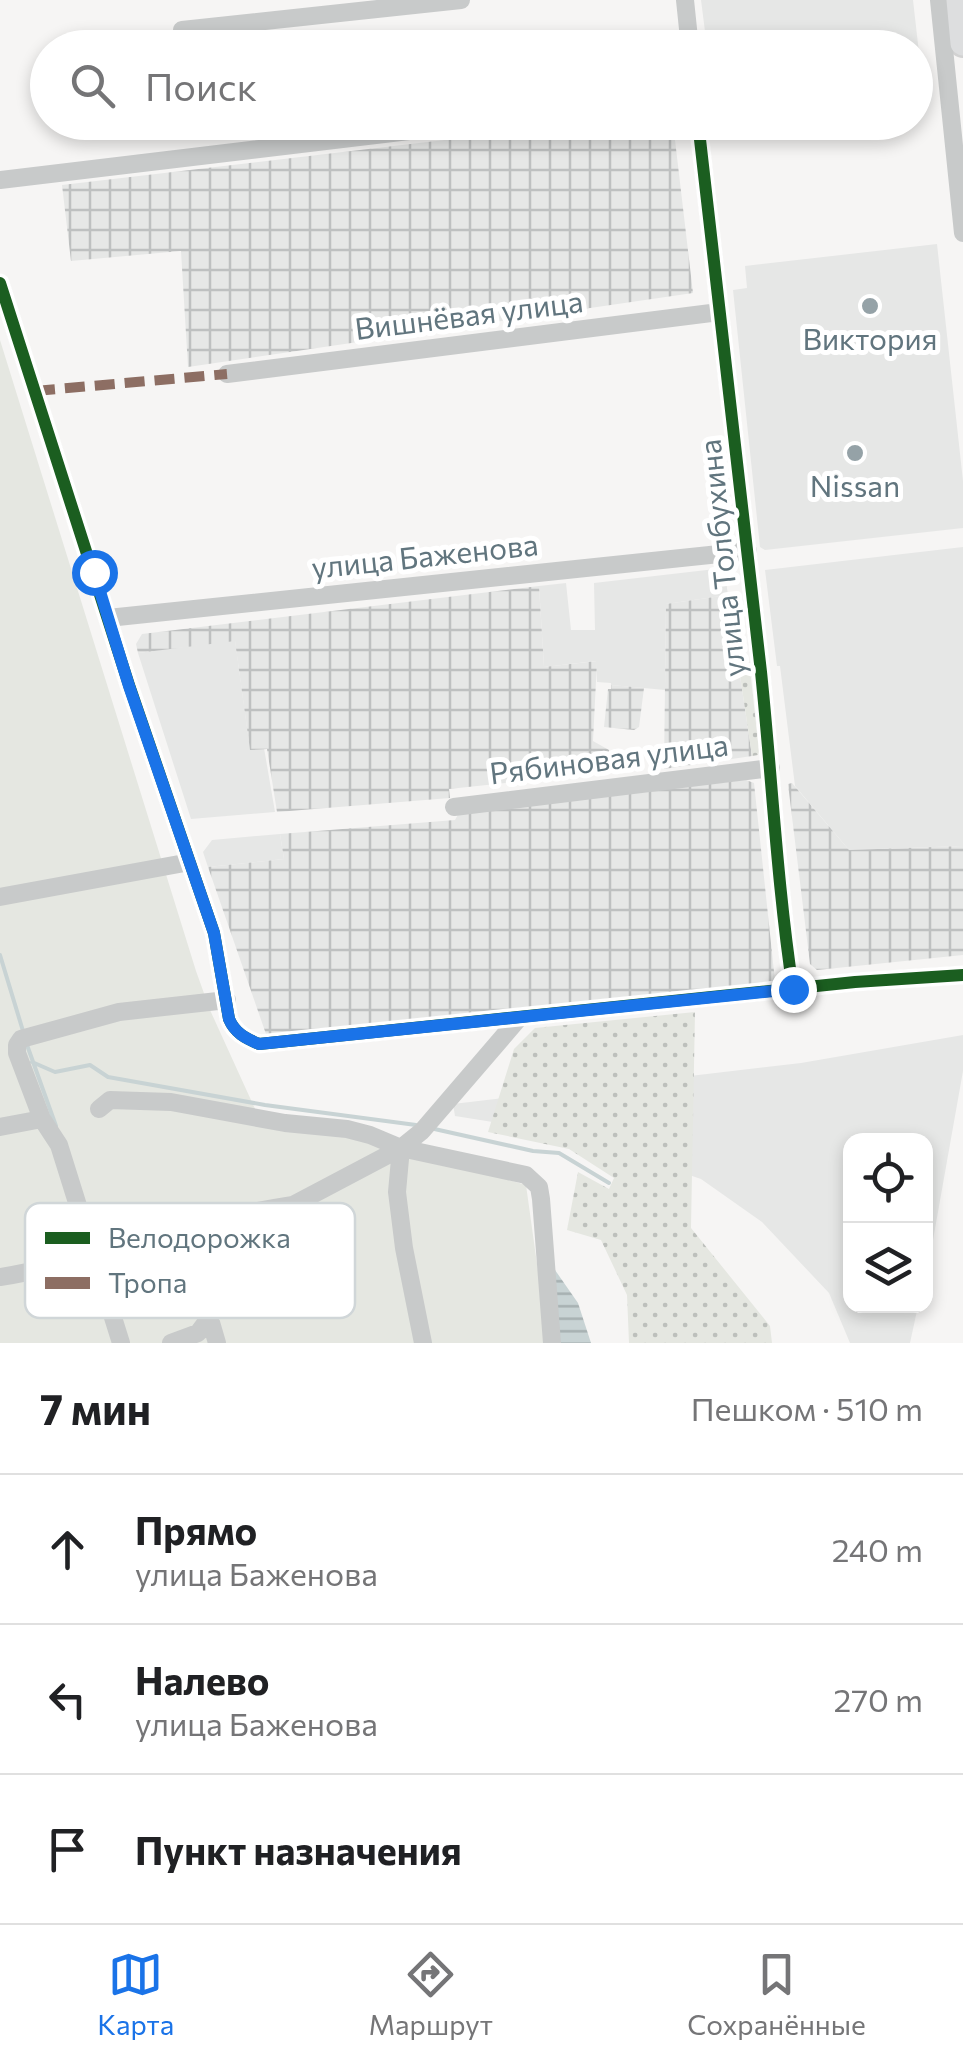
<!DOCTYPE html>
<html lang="ru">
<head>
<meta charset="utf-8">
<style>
  :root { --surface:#fff; --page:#f2f2f2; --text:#202124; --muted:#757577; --line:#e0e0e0; --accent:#1a73e8 }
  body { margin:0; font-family:Commissioner,sans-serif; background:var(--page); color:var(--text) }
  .controls { position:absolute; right:30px; bottom:30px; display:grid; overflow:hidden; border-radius:20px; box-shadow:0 5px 15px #0003 }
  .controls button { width:90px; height:90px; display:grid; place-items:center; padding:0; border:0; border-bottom:2px solid var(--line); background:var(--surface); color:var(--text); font:50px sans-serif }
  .stop { position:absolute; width:30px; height:30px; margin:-22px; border:8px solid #1a73e8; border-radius:50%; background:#fff }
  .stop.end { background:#1a73e8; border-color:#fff; box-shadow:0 2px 10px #0008 }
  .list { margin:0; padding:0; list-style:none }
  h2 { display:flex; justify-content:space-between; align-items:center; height:130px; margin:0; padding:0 40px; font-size:42px }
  h2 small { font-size:32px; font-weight:400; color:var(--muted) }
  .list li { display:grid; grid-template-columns:65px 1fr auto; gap:30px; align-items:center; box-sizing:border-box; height:150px; padding:0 40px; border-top:2px solid var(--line) }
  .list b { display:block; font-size:38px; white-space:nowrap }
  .list p { margin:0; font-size:32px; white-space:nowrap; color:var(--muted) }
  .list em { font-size:32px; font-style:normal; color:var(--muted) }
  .icon { flex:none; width:55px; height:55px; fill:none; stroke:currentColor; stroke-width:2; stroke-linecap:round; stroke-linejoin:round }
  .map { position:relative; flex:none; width:963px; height:1343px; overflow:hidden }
  .search { position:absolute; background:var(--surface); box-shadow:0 5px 15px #0003; left:30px; right:30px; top:30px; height:110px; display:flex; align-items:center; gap:25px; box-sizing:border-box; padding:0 35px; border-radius:55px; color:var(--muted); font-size:38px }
  .sheet { height:580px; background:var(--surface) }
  nav { display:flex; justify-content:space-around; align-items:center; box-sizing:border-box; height:140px; border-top:2px solid var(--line); background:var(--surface); font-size:28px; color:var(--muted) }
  nav a { display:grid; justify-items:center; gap:5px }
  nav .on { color:var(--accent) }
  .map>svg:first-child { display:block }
</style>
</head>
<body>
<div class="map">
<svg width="963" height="1343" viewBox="0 0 963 1343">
  <defs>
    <pattern id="industrial-grid" width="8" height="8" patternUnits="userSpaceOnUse" patternTransform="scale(2.5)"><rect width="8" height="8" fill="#e6e7e6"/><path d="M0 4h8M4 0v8" fill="none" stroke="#bec0c0"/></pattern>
    <pattern id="grass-dots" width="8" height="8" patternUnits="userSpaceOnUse" patternTransform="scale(2.5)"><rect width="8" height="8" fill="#e5e7e1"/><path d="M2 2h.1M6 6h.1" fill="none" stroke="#bdc0bc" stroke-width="1.8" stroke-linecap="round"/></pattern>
    <pattern id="water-rules" width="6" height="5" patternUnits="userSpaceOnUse" patternTransform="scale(2.5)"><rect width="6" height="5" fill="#c8d3d4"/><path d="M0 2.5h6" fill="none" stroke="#a6b0b1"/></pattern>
  </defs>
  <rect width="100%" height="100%" fill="#f6f5f4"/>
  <path fill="#e6e7e6" d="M 701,0 L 913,0 L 924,97 L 916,98 L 916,48 L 707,47 Z
    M 937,244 L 963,481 L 963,528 L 765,550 L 760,547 L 733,290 L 747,288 L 745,266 Z
    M 963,547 L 963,846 L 849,850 L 795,786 L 780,666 L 777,666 L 765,570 Z
    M 724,568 L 728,595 L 666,604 L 665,690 L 611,685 L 611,683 L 597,682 L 596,661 L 544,667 L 539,586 L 566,583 L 571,630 L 595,630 L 594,583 Z
    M 235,640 L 250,749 L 264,748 L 275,812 L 191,819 L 138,653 Z
    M 280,834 L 284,859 L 208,867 L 203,852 L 212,840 Z
    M 963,1035 L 963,1071 L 933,1240 L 931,1240 L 926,1266 L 926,1140 L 850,1140 L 850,1306 L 918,1306 L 910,1343 L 850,1343 L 829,1293 L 762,1222 L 701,1179 L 568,1134 L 455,1116 L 453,1104 L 801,1063 Z"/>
  <path fill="url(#industrial-grid)" d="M 589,123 L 673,123 L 693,293 L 188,367 L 181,251 L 71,261 L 62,185 Z
    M 539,586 L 544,667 L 597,661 L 593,741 L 609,750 L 610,772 L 449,789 L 450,798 L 277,812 L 267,749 L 250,750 L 235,641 L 138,653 L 136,644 L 142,634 Z
    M 728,595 L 752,756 L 664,769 L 666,604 Z
    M 611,685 L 644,688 L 639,727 L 634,730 L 604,727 L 608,689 L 611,689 Z
    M 746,780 L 754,783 L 775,981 L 590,1003 L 267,1037 L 208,867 L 284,859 L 280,834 L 455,820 L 460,811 Z
    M 792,783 L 849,850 L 963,846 L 963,955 L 817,970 L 810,964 L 788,784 Z"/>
  <path fill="url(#grass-dots)" d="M 745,655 L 749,660 L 759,751 L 758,755 L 752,756 L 737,655 Z
    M 695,1012 L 691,1228 L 770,1326 L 772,1343 L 629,1343 L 627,1295 L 601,1240 L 567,1230 L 578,1172 L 609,1189 L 614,1178 L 569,1149 L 488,1132 L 514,1049 L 535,1028 Z"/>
  <path fill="#e5e7e1" d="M 0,340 L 196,971 L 210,1010 L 256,1111 L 401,1148 L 526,1185 L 548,1343 L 0,1343 Z"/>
  <path fill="url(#water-rules)" d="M 555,1270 L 578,1303 L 591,1343 L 555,1343 Z"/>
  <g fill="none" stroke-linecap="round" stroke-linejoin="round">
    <path stroke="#c8d3d4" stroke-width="4" d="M 0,955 L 23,1031
      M 27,1045 L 56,1126
      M 32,1062 L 55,1072 L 90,1065 L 108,1077 L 265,1105 L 416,1125
      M 430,1128 L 533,1151 L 559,1153 L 609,1183"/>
    <g stroke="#d2d2d2" stroke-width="30">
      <path id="primary" d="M 959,0 L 963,43"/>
    </g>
    <path stroke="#c8caca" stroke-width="18" d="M 685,0 L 690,48
      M 939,0 L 963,233
      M 182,30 L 461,0
      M 698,122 C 718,306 741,489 761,672 C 772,778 777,884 793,989
      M 0,180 L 484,122
      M 0,283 L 129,685 L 214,933 L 229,1019 C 235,1033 245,1038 259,1044 L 855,982 L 963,975
      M 227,374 L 719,312
      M 108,618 L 748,551
      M 454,807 L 771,768
      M 0,897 L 190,862
      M 99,1109 L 110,1100 L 171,1102 L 285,1123 L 347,1129 L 370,1135 L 401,1148 L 526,1175 L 539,1187 L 541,1199 L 552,1343
      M 0,1127 L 42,1119
      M 401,1148 L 397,1192 L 404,1248 L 423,1343
      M 0,1277 C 49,1270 95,1253 142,1239 C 191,1224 242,1213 293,1205
      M 210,1319 L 217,1343
      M 121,1343 L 59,1145 L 42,1119 L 17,1053 L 17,1045 L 21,1039 L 119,1012 L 227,1000
      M 171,1343 L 198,1333 L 293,1205 L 401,1148 L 422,1131 L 520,1017"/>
    <use href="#primary" stroke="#dddedf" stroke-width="25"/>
    <path stroke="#8d6e63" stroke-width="10" stroke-dasharray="20 10" stroke-linecap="butt" d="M 35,391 L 227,374"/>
    <g stroke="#fff" stroke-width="19">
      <path id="cycleway" d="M 698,122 C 718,306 741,489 761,672 C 772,778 777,884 793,989
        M 0,283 L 129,685 L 214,933 L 229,1019 C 235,1033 245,1038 259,1044 L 855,982 L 963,975"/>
    </g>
    <use href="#cycleway" stroke="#1b5e20" stroke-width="12"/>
  </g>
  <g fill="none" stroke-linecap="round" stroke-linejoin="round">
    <path stroke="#1a73e8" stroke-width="12" d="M 94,572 L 129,686 L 214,933 L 229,1019 C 235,1033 245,1038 259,1044 L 793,989"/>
  </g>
  <g fill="#95a2a7" stroke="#fff" stroke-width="4">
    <circle cx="870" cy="306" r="10"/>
    <circle cx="855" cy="453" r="10"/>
  </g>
  <g text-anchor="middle" stroke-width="10" stroke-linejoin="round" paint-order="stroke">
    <g font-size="30" fill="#61757e" stroke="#fff">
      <text transform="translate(469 316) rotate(-7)" y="10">Вишнёвая улица</text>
      <text transform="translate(425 557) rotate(-6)" y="10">улица Баженова</text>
      <text transform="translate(723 558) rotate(-96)" y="10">улица Толбухина</text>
      <text transform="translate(609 760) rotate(-7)" y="10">Рябиновая улица</text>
    </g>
    <g font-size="30" fill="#61757e" stroke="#fff">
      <text x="870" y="350">Виктория</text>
      <text x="855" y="497">Nissan</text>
    </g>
  </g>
  <rect x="25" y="1203" width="330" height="115" rx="15" fill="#fff" stroke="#d0d6d8" stroke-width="2.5"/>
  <rect x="45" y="1232" width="45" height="12" fill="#1b5e20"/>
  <rect x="45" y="1277" width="45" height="12" fill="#8d6e63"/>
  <g font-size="28" fill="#61757e">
    <text x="108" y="1248">Велодорожка</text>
    <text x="108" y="1293">Тропа</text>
  </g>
</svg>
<div class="controls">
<button><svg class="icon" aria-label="locate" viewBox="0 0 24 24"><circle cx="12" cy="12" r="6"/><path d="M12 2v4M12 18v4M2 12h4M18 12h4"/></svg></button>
<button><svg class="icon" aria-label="layers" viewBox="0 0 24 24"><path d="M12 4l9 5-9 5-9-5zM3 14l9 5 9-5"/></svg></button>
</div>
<div class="stop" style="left:94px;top:572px"></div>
<div class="stop end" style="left:793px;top:989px"></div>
<div class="search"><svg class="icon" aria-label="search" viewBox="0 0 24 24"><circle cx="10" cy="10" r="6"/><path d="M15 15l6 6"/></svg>Поиск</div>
</div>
<section class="sheet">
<h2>7 мин<small>Пешком · 510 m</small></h2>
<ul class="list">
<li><svg class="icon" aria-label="ahead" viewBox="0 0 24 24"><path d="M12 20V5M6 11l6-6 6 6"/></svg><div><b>Прямо</b><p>улица Баженова</p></div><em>240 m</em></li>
<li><svg class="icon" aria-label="left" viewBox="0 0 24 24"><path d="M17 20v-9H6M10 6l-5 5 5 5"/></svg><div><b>Налево</b><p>улица Баженова</p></div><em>270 m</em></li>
<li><svg class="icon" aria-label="arrive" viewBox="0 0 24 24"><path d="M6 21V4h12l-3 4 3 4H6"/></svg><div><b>Пункт назначения</b></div></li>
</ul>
</section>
<nav>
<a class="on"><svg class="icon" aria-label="map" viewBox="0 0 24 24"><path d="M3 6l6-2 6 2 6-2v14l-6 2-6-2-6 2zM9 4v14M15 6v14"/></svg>Карта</a>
<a><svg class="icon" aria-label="directions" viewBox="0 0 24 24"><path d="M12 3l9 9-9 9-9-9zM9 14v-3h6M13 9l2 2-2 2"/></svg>Маршрут</a>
<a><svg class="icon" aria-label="saved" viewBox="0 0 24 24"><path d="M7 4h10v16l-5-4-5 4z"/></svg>Сохранённые</a>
</nav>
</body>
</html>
